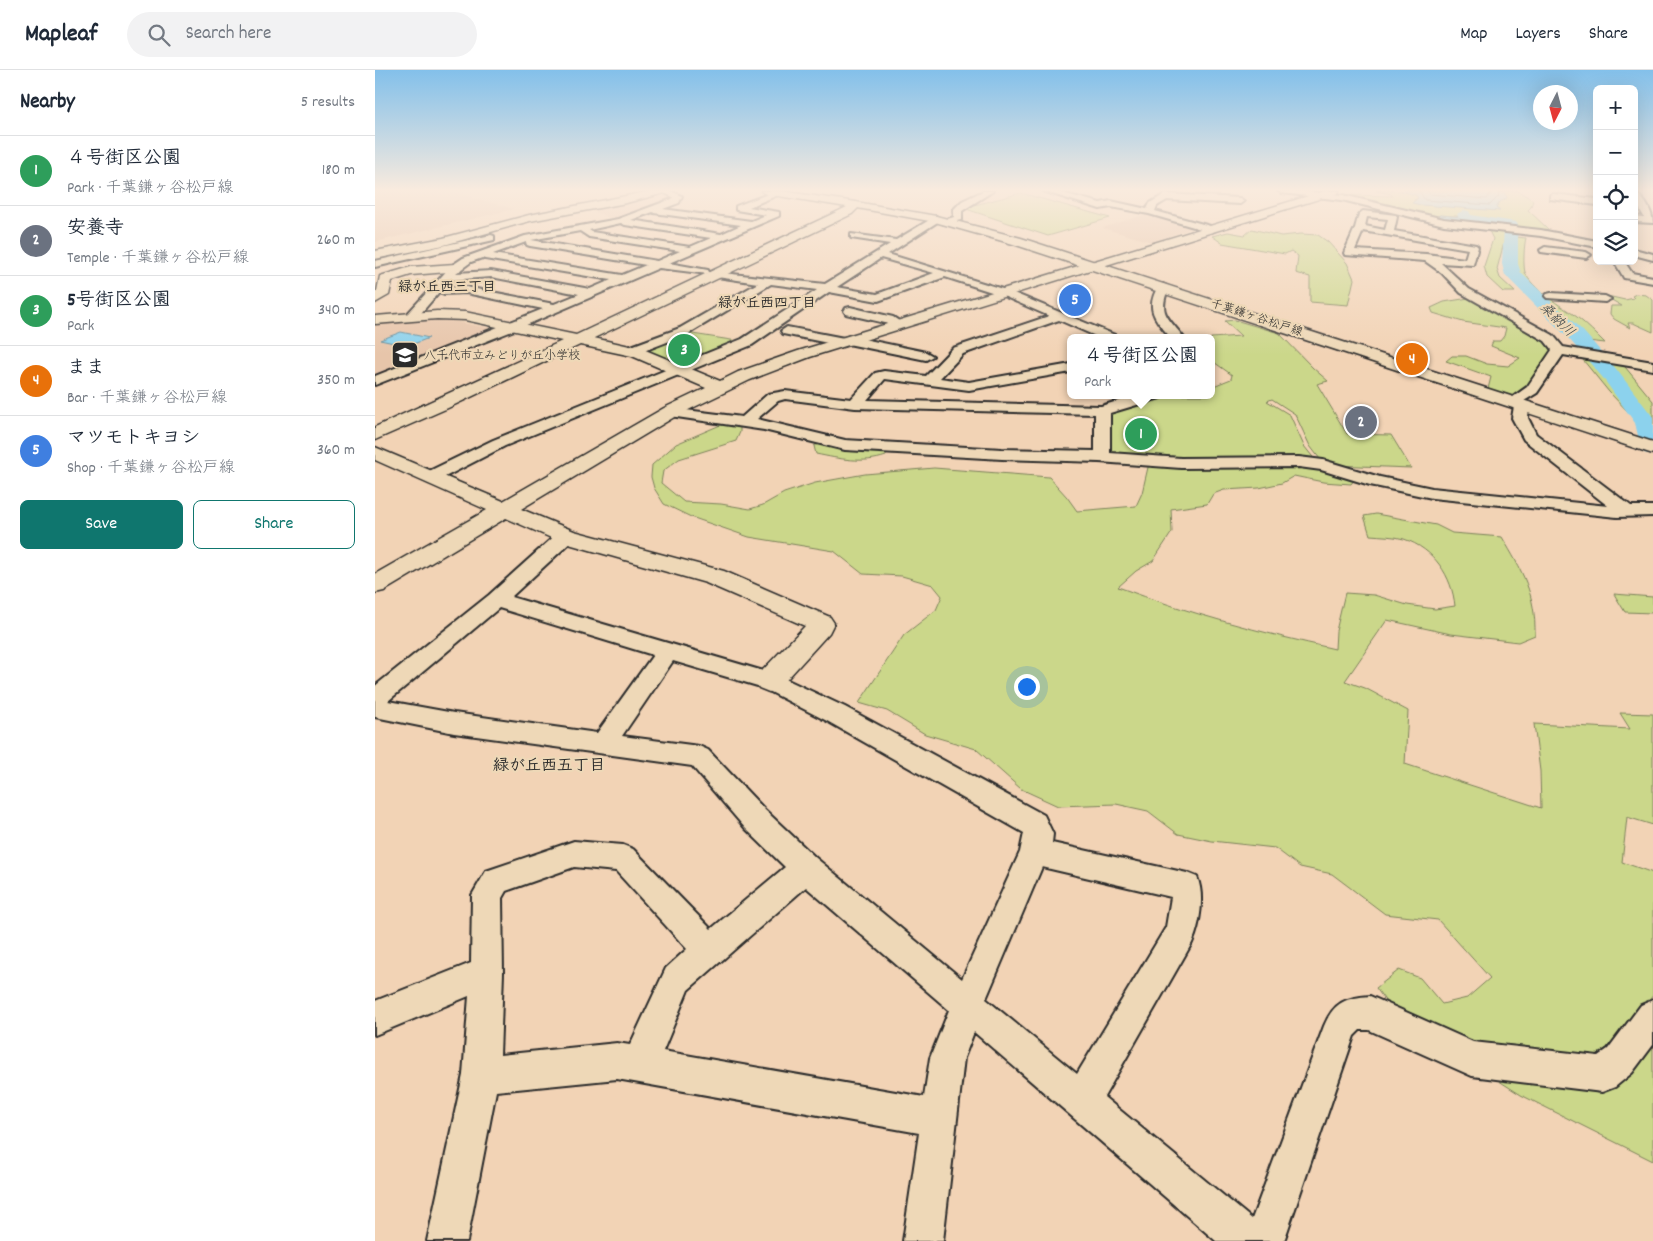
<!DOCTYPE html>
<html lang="en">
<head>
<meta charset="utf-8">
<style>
  :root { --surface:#fff; --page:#f2f2f3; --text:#1f2937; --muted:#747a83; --line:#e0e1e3; --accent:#0f766e }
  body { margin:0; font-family:Dekko,"Klee One",sans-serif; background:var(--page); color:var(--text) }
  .controls { position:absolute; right:15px; top:15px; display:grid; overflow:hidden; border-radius:8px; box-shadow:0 5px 20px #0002 }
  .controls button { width:45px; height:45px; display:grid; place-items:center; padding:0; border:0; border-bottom:1px solid var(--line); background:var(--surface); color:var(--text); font:25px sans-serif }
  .compass { position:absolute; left:1158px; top:15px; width:45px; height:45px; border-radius:50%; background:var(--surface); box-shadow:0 5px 20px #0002; rotate:186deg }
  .you { position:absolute; left:651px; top:616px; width:18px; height:18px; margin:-12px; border:4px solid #fff; border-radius:50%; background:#1a73e8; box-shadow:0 0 0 8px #1a73e833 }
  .badge { display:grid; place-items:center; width:32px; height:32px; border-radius:50%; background:var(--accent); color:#fff; font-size:16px; font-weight:700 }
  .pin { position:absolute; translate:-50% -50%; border:2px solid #fff; box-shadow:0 1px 5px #0006 }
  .popup { position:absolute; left:692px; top:264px; width:148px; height:65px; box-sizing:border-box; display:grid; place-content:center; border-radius:8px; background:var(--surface); filter:drop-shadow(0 1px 4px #0005); font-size:16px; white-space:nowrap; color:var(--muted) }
  .popup b { font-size:19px; color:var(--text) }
  .popup::after { content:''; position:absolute; left:50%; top:100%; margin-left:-10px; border:10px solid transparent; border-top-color:var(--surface) }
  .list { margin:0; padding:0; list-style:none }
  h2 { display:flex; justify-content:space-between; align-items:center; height:65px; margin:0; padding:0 20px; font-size:21px }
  h2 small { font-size:16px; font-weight:400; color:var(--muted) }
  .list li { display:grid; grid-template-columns:32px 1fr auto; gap:15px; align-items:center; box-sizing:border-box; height:70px; padding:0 20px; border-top:1px solid var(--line) }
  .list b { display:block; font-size:19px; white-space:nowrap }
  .list p { margin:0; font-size:16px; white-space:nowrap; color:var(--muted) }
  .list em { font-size:16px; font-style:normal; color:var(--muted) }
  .actions { display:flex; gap:10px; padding:15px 20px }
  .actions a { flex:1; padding:11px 0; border:1px solid var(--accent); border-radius:8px; text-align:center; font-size:18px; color:var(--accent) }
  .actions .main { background:var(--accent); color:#fff }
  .icon { flex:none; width:28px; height:28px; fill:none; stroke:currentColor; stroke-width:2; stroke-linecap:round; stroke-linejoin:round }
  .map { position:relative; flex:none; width:1278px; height:1171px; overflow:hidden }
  header { display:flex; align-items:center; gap:30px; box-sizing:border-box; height:70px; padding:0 25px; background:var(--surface); border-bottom:1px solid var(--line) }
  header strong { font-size:24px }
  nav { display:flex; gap:28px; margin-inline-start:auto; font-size:18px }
  .search { width:350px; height:45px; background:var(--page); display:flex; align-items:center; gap:12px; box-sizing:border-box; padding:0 18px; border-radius:28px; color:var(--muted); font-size:19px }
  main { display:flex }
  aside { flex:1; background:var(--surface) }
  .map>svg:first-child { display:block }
</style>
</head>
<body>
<header>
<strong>Mapleaf</strong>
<div class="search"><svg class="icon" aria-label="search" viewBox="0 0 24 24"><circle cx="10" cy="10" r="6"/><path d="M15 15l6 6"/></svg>Search here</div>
<nav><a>Map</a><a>Layers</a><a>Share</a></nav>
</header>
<main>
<aside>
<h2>Nearby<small>5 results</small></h2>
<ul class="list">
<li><span class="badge" style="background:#2e9e5b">1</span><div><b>４号街区公園</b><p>Park · 千葉鎌ヶ谷松戸線</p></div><em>180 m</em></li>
<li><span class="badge" style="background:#6b7280">2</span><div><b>安養寺</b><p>Temple · 千葉鎌ヶ谷松戸線</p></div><em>260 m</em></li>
<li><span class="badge" style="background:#2e9e5b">3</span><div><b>5号街区公園</b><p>Park</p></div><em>340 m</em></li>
<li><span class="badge" style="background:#e8710a">4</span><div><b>まま</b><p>Bar · 千葉鎌ヶ谷松戸線</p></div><em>350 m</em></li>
<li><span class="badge" style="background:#3f7fe0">5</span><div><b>マツモトキヨシ</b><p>Shop · 千葉鎌ヶ谷松戸線</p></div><em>360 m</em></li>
</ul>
<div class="actions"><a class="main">Save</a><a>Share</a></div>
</aside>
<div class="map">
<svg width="1278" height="1171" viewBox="0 0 1278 1171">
  <rect width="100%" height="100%" fill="#f2d3b5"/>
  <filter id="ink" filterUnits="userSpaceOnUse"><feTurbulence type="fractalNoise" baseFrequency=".02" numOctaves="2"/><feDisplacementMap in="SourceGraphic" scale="10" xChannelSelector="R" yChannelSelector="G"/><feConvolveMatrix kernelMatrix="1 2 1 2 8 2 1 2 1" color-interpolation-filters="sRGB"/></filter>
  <g filter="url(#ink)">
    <path fill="#e7c5aa" d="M 0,121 L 74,121 L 139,139 L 0,172 Z
      M 289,123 L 298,126 L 297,130 L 240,150 L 215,140 Z
      M 775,143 L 821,157 L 777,172 L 727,158 Z
      M 61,248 L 120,259 L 0,309 L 0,253 Z"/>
    <path fill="#cbd78a" stroke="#7b815a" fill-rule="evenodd" d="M 1001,121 L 1026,121 L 1041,125 L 1043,128 L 1039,130 L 1121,138 L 1130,123 L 1121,121 L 1143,121 L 1158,130 L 1156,137 L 1153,140 L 1173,159 L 1174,163 L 1070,152 L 968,128 L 970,125 L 1018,126 L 1016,124 ZM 1065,145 L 1111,148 L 1140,156 L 1070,149 L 1063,146 Z
      M 646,123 L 735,148 L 673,166 L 588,138 Z
      M 877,159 L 906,166 L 926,164 L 943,165 L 953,172 L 972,193 L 979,209 L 973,235 L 935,232 L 935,207 L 921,203 L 923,186 L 916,181 L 910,184 L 847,173 L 837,166 L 853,162 L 870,165 Z
      M 1113,159 L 1132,161 L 1122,199 L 1125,208 L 1140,222 L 1128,222 L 1112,207 L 1109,196 L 1118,169 Z
      M 1141,167 L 1151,168 C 1149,174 1148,196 1150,202 C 1156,219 1187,236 1202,247 C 1212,255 1221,264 1230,273 L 1213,271 L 1205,260 L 1142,207 L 1138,202 Z
      M 1261,224 L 1271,225 L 1278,230 L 1278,262 L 1258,253 L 1253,253 L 1255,258 L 1239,249 L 1235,244 L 1236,236 L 1247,236 L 1228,225 L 1250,230 L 1259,228 L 1257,226 Z
      M 1094,228 L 1171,268 L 1180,279 L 1154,319 L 1138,326 L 1113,319 L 1116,307 L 1071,291 L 1077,286 L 1091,286 L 1112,294 L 1133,296 L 1145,288 L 1116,276 L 1118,271 L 1125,271 L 1129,266 L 1131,258 L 1088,252 L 1058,243 L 1056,238 L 1069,232 Z
      M 860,250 L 904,263 L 938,298 L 953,311 L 942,314 L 972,364 L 1016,365 L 1036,398 L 959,395 L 945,389 L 935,376 L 920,344 L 897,329 L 892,331 L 915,345 L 929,376 L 941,391 L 866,393 L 734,386 L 735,342 L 795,325 L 836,325 L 836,317 L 856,309 L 857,305 L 836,290 L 836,268 L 866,266 L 850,251 Z
      M 311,263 L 369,272 L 307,296 L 268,281 Z
      M 1204,285 L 1246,292 L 1278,331 L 1278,354 L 1259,348 L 1234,322 Z
      M 350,353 L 365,356 L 365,362 L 361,371 L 304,389 L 288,401 L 286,413 L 309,432 L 346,434 L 375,439 L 388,435 L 409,423 L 440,413 L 490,404 L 559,398 L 674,407 L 692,427 L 702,441 L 761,436 L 767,423 L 774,393 L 923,394 L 980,409 L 976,414 L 948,412 L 919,406 L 907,413 L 884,418 L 849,420 L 838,424 L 832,434 L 796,439 L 797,462 L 778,491 L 761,501 L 743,517 C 813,543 887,563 960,579 L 961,561 L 970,523 L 999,525 L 1032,535 L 1060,539 L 1080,536 C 1077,506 1059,479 1029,469 C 1019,466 1006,466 995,465 L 989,446 L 1001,444 L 1061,455 L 1077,463 L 1127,467 C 1147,501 1161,524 1160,565 L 1143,572 L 1076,564 L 1012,550 L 970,611 L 990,618 L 1033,641 L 1030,694 L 1166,738 L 1165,701 L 1159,654 L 1255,659 L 1245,643 L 1278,644 L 1278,755 L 1252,747 L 1247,792 L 1278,803 L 1278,925 L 1236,986 L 1218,994 L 1096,979 L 1022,947 L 1001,918 L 1024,900 L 1045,908 L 1067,934 L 1092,928 L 1115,908 L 1063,850 L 1010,844 L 957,804 L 925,797 L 900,778 L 837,771 L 803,764 L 773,741 L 741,734 L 683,736 L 646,719 L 601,679 L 550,664 L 512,641 L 484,633 L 529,565 L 561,540 L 567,526 L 558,515 L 527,506 L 488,504 L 459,481 L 374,467 L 316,447 L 289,434 L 279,418 L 276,407 L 277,395 L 301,374 Z
      M 443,374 L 511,382 L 511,386 C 488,394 465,389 441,384 L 439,376 Z
      M 1239,524 L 1278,527 L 1278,543 L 1250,542 Z
      M 1278,964 L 1278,1091 L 1146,1025 L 1099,995 L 1190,1007 Z"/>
    <path fill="#8cd2ed" stroke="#658f9f" d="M 1026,121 L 1121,121 L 1130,123 L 1132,128 L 1125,132 L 1121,138 L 1125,141 L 1046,135 L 1037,133 L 1043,128 L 1041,125 Z
      M 1065,145 L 1136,152 L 1141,157 L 1120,153 L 1070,149 L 1064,148 L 1063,146 Z
      M 26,262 L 54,268 L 33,276 L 5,270 Z"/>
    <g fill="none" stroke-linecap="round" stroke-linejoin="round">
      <path stroke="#526e79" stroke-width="1" d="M 1044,121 L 1050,130 L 1115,135 L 1124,126 L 1123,121
        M 1052,121 L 1055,124 L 1112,129 L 1117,121"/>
      <path fill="#8cd2ed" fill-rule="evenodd" d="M 1089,140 L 1094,141 L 1096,145 L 1141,152 L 1143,155 L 1143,194 L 1146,203 L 1208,261 L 1242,300 L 1278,347 L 1278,385 L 1269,383 L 1266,378 L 1260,353 L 1228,308 L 1194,269 L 1130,205 L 1127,194 L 1129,157 L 1086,152 L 1082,144 Z"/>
      <g stroke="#2b2b2b" stroke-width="4">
        <path id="minor" d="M 285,121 L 296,121 L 307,126 L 304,133 L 288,139 L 376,151 L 391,145 L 361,140 L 361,136 L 401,121 L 408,123 L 374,137 L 404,142 L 404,146 L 294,193 L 333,200 L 334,202 L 333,204 L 284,198 L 142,259 L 0,315 L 0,306 L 168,239 L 91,223 L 69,224 L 64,222 L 41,249 L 33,249 L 31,246 L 33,243 L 76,196 L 88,188 L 150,166 L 243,149 L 297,129 L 298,127 ZM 278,142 L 279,143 L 366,155 L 346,164 L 256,150 ZM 246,153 L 250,155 L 336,168 L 315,177 L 217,162 L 214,160 ZM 205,161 L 214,167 L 305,181 L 282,191 L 156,170 ZM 151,172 L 152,175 L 155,176 L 271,195 L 247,205 L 118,184 ZM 107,188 L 110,189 L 236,210 L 215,219 L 116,201 L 81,203 L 96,192 ZM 116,207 L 204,224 L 179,234 L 91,217 L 68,218 L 75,210 Z
          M 608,121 L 618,121 L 587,141 L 587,150 L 569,154 L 569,150 L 579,147 L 578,140 L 587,131 Z
          M 668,121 L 680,121 L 725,133 L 736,131 L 772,139 L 775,133 L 790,124 L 865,128 L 869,131 L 865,134 L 792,130 L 782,136 L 780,141 L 839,157 L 839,161 L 836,162 L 774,144 L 736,137 L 725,139 Z
          M 903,121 L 925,121 L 968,125 L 1069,149 L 1166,160 L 1222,171 L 1222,177 L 1166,166 L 1069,155 L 967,130 L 907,123 Z
          M 1178,124 L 1222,129 L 1222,135 L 1175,129 L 1175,125 Z
          M 1263,125 C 1270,129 1278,144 1278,153 L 1259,152 L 1259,146 L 1269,147 L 1259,129 Z
          M 988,141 L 1021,145 L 1022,147 L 1019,161 L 1101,175 L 1103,177 L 1098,195 L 1066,193 L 1094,219 L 1178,265 L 1188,277 L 1278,292 L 1278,300 L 1188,285 L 1162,323 L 1149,331 L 1154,335 L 1153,348 L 1161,364 L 1256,436 L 1278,436 L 1278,446 L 1242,447 L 1057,428 L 995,415 L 946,400 L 924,397 L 806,398 L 724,392 L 627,389 L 470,380 L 389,360 L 295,346 L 290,345 L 288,342 L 290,339 L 295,338 L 367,347 L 393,324 L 410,321 L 476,329 L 500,303 L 509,301 L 551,306 L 578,278 L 674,246 L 626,225 L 570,207 L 503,231 L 454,222 L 377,275 L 130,376 L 62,411 L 50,411 L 48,407 L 50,403 L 118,370 L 367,269 L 442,220 L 396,214 L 313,264 L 261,284 L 251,284 L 249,281 L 251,278 L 305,258 L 383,213 L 342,207 L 337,204 L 338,202 L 450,214 L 515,174 L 476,168 L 476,164 L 521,170 L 561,146 L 566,149 L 564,151 L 513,184 L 634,221 L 740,265 L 742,268 L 725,268 L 684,250 L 588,284 L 565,308 L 594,312 L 696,294 L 696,302 L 594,320 L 510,309 L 492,330 L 726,336 L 763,325 L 787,325 L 785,328 L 735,343 L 735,383 L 806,388 L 924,387 L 948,390 L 1005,407 L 1057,418 L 1233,436 L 1149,370 L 1137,348 L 1139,336 L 1133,335 L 1131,332 L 1152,317 L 1177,280 L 1170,271 L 1086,223 L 1067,203 L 1050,191 L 970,185 L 969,183 L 980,158 L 984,144 ZM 992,147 L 1013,149 L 1010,160 L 990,156 ZM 988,161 L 1093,179 L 1090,189 L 1051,184 L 980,180 ZM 506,188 L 559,203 L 502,224 L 462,217 ZM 410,329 L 480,338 L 720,344 L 720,381 L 627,379 L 470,370 L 382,349 L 403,331 Z
          M 116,165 L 119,166 L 119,170 L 0,197 L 0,191 Z
          M 1170,177 L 1211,182 L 1216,185 L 1211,188 L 1166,182 L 1165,180 Z
          M 1259,179 L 1278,184 L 1278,190 L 1259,185 Z
          M 1239,191 L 1249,191 L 1257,203 L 1278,207 L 1278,213 L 1249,208 Z
          M 788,214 L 794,217 C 782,245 794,247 809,268 L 796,268 C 780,249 769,239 784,215 Z
          M 1176,223 L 1230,226 L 1236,229 L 1230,232 L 1172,228 L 1170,226 L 1172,224 Z
          M 475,237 L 518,247 L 530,255 L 524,259 L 510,253 L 471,244 L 469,241 L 471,238 Z
          M 412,257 L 469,268 L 474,266 L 551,282 L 558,286 L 551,290 L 473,274 L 468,276 L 408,264 L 406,261 Z
          M 191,460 L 198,462 L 200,466 L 198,470 L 136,527 L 402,605 L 470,637 L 669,745 L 678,764 L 677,773 L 812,803 L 822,807 C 830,825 825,855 817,873 L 729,1027 L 877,1149 L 949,956 C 959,932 970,928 995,926 L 1098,972 L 1223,986 L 1233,979 L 1266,935 L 1278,930 L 1278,975 L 1257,1003 L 1240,1017 L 1227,1022 L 1097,1006 L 994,960 L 985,960 L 979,966 L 909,1171 L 841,1171 L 599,962 L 589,988 L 568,1171 L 528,1171 L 544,1063 L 242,1009 L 121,1021 L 92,1171 L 52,1171 L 88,1005 L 94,926 L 0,965 L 0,931 L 96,893 L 97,825 L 111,801 L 199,771 L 248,775 L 258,779 L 336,859 L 410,797 L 370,758 L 317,696 L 79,663 L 0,647 L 0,616 L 114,525 L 184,462 ZM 124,538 L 278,585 L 222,663 L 79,643 L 13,631 ZM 298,591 L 386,617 L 452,651 L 649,763 L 645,782 L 587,909 L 441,788 L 390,740 L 333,680 L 324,676 L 247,666 ZM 199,797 L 241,801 L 312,879 L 291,898 L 255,975 L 242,973 L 125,985 L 128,903 L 127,828 L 131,821 ZM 667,797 L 796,827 L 791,857 L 702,1004 L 611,929 ZM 431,817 L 574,940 L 555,988 L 549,1027 L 288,981 L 313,920 Z"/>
      </g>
      <g stroke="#2b2b2b" stroke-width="3">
        <path id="tertiary" d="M 276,121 L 291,121 L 290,123 L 251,133 L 155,151 L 69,175 L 0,189 L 0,181 L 68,168 L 154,145 Z
          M 386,121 L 406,121 L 481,132 L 486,135 L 477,144 L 219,268 L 268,279 L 345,311 L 363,302 L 423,281 L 950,121 L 964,121 L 963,123 L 435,287 L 375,310 L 301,346 L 146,439 L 199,461 L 349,501 L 455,547 L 459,553 L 454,563 L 404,618 L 394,622 L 384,618 L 380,611 L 384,604 L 430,556 L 331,513 L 183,471 L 131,448 L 9,521 L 0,523 L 0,504 L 112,440 L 0,390 L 0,377 L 128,431 L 289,338 L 331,318 L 257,286 L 205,275 L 73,338 L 0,370 L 0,357 L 187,271 L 90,250 L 62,249 L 0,254 L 0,246 L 62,241 L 90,242 L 201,265 L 472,137 L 391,124 Z
          M 80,194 L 86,198 L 85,201 L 36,205 L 17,211 L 14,225 L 0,233 L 0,222 L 2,221 L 5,206 L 36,197 Z"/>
      </g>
      <g stroke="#2b2b2b" stroke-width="3">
        <path id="primary" d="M 481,132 L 561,146 L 646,168 L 1278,372 L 1278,384 L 638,174 L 560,152 L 477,137 L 476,135 L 477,133 Z"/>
      </g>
      <use href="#minor" fill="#eed8b7" fill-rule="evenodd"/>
      <use href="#tertiary" fill="#eed8b7" fill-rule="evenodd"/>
      <use href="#primary" fill="#eed8b7" fill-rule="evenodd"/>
    </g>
  </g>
  <linearGradient id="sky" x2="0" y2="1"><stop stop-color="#83c0ea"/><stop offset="0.42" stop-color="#f9ebde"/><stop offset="1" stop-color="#f9ebde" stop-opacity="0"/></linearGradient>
  <rect width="1278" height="285" fill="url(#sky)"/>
  <defs>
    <g id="school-square" transform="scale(1.4375)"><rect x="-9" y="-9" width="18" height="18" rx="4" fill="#2b2b2b" stroke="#eed8b7"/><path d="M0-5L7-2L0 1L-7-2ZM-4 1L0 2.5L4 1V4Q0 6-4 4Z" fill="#fff"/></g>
  </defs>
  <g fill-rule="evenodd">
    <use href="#school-square" x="30" y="285"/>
  </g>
  <g text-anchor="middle" stroke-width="4.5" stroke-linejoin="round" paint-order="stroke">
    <g font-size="12" fill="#2b2b2b" stroke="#eed8b7">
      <text transform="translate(882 247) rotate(18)" y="4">千葉鎌ヶ谷松戸線</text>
    </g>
    <g font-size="12" fill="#2b2b2b" stroke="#eed8b7" text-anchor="start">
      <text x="49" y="289">八千代市立みどりが丘小学校</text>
    </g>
    <g font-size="14" font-weight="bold" fill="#2b2b2b" stroke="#eed8b7">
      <text x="72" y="221">緑が丘西三丁目</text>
      <text x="392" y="237">緑が丘西四丁目</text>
    </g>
    <g font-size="14" font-style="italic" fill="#3a4448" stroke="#eed8b7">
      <text transform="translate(1183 249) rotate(44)" y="5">桑納川</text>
    </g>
    <g font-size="16" font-weight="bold" fill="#2b2b2b" stroke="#eed8b7">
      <text x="174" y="700">緑が丘西五丁目</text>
    </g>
  </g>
</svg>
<div class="controls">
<button>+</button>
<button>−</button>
<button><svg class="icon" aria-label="locate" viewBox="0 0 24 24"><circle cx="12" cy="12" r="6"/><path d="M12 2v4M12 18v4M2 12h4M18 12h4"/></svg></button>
<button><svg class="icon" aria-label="layers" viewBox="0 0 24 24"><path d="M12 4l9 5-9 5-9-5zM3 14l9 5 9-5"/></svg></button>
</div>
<svg class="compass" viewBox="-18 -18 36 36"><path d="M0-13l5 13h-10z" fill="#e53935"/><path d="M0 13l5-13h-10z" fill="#747a83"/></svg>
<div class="you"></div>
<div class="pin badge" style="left:766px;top:364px;background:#2e9e5b">1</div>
<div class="popup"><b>４号街区公園</b>Park</div>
<div class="pin badge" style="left:986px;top:352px;background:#6b7280">2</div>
<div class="pin badge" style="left:309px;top:280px;background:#2e9e5b">3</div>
<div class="pin badge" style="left:1037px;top:289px;background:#e8710a">4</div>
<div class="pin badge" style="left:700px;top:230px;background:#3f7fe0">5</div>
</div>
</main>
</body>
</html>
